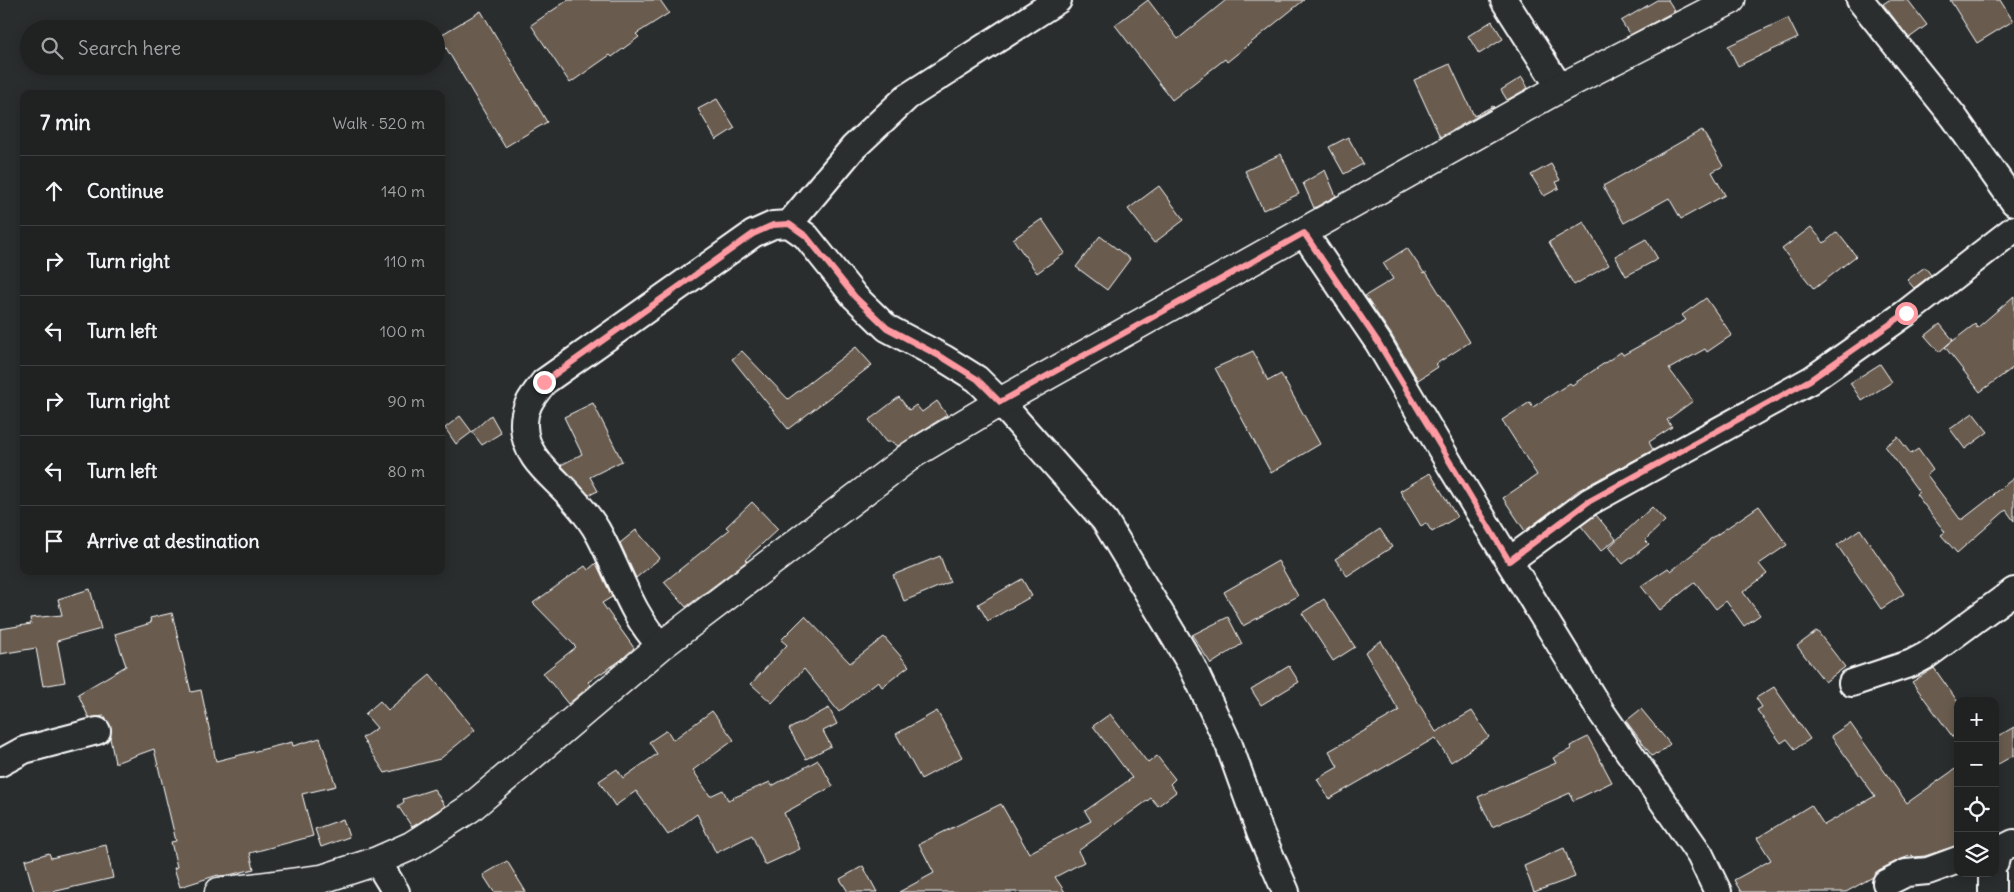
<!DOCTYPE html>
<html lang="en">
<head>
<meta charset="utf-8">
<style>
  :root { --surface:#202222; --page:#2d2f2f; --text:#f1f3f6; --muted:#a2a4a5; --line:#3d3f40 }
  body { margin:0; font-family:Delius,sans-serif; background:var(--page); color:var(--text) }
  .controls { position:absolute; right:15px; bottom:15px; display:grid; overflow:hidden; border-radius:10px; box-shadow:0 2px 12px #0003 }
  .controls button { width:45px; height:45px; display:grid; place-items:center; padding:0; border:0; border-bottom:1px solid var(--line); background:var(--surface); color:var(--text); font:25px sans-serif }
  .stop { position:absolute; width:15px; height:15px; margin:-11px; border:4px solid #ff9aa2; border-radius:50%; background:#fff }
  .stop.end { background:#ff9aa2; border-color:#fff; box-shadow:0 1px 5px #0008 }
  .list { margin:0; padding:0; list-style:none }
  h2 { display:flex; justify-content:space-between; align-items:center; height:65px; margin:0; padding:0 20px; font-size:21px }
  h2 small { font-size:16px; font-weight:400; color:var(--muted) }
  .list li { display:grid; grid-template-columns:32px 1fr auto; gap:15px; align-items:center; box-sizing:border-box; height:70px; padding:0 20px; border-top:1px solid var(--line) }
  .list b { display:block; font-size:19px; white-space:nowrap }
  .list em { font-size:16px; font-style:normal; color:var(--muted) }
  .icon { flex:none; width:28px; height:28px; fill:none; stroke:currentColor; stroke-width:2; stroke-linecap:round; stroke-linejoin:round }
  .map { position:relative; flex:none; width:2014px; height:892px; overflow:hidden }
  .search { position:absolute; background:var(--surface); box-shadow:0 2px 12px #0003; left:20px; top:20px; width:425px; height:55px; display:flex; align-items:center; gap:12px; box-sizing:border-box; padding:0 18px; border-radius:28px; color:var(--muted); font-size:19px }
  .panel { position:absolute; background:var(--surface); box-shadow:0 2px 12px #0003; left:20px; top:90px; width:425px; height:485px; border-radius:10px }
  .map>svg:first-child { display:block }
</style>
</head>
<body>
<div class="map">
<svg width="2014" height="892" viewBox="0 0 2014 892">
  <rect width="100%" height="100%" fill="#2a2d2e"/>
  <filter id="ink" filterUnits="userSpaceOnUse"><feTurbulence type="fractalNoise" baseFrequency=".02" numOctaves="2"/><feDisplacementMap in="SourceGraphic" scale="10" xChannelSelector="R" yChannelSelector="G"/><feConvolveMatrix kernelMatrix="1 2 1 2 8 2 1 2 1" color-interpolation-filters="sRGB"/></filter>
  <g filter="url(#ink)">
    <path fill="#695b50" stroke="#fff" d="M 568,0 L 660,0 L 669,13 L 636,34 L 639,37 L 612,57 L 610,55 L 570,83 L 531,25 Z
      M 1148,0 L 1178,39 L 1226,0 L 1304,0 L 1227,62 L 1225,59 L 1172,100 L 1115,25 Z
      M 1657,0 L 1668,0 L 1675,11 L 1630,35 L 1621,21 Z
      M 1889,0 L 1908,0 L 1927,25 L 1909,38 L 1883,4 Z
      M 1950,0 L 2000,0 L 2013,21 L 1977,43 Z
      M 481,11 L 547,122 L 505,147 L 439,36 Z
      M 1788,18 L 1798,38 L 1738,66 L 1728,46 Z
      M 1492,21 L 1503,39 L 1479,54 L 1468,36 Z
      M 1450,64 L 1474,116 L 1493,106 L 1494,107 L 1440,137 L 1414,80 Z
      M 1522,77 L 1528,88 L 1507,100 L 1501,90 Z
      M 717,99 L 735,128 L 716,140 L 698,109 Z
      M 1702,130 L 1723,166 L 1712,172 L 1725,195 L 1681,219 L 1669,198 L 1624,223 L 1603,186 Z
      M 1348,137 L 1363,164 L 1344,174 L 1329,147 Z
      M 1281,154 L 1299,194 L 1263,210 L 1245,171 Z
      M 1551,164 L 1560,180 L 1556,182 L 1559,188 L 1544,196 L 1531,175 Z
      M 1325,170 L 1336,196 L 1314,208 L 1303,183 Z
      M 1159,186 L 1184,220 L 1154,243 L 1128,209 Z
      M 1042,219 L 1065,253 L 1037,273 L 1013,239 Z
      M 1584,222 L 1609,265 L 1574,285 L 1549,242 Z
      M 1811,227 L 1824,243 L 1837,232 L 1856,256 L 1814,289 L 1782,249 Z
      M 1100,236 L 1130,259 L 1107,290 L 1076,267 Z
      M 1646,239 L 1658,259 L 1626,276 L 1615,256 Z
      M 1407,248 L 1424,273 L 1426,272 L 1470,342 L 1436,364 L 1438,367 L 1418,380 L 1391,334 L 1365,296 L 1393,279 L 1383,263 Z
      M 1925,267 L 1931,275 L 1914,288 L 1907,280 Z
      M 2014,296 L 2014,367 L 1980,392 L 1945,347 L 1975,324 L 1977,328 Z
      M 1706,298 L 1732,335 L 1707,352 L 1705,349 L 1669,369 L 1693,401 L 1667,420 L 1672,427 L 1649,442 L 1653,450 L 1579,490 L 1525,531 L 1503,498 L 1537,475 L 1502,420 L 1530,402 L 1533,407 L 1570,383 L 1572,385 L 1621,352 L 1623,355 L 1686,320 L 1682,315 Z
      M 1940,324 L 1953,340 L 1939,352 L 1925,336 Z
      M 856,347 L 872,365 L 788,429 L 732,359 L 742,351 L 788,399 Z
      M 1253,351 L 1268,381 L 1281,374 L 1320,444 L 1271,473 L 1215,368 Z
      M 1880,364 L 1892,382 L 1862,401 L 1850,383 Z
      M 899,397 L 909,410 L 916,405 L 922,412 L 937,401 L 947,415 L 898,446 L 892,442 L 886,442 L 869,420 Z
      M 593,403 L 622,461 L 590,477 L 598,491 L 589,495 L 561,465 L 582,454 L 564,417 Z
      M 1973,413 L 1988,432 L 1965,449 L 1950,429 Z
      M 491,415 L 501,433 L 482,445 L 472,432 Z
      M 460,416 L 472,432 L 456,444 L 445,428 Z
      M 1898,437 L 1911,454 L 1918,449 L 1933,470 L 1927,475 L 1960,519 L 1963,519 L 1994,495 L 1993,494 L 2014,478 L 2014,521 L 2006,510 L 1957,553 L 1941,535 L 1945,532 L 1916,494 L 1919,492 L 1885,446 Z
      M 1430,473 L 1457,517 L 1432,532 L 1426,523 L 1421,526 L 1400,491 Z
      M 752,502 L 778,529 L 745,560 L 747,561 L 686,607 L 664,582 L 729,530 L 726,527 Z
      M 1759,506 L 1787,545 L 1759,564 L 1767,574 L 1743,592 L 1760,615 L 1744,626 L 1726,601 L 1716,609 L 1695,582 L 1660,610 L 1641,586 L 1668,568 L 1671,571 L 1709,541 L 1709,540 Z
      M 1652,507 L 1665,521 L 1645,540 L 1649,544 L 1623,564 L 1609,547 Z
      M 1596,515 L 1616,539 L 1601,551 L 1581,526 Z
      M 1380,529 L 1392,547 L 1347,576 L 1335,559 Z
      M 1860,529 L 1904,594 L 1881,609 L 1837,545 Z
      M 636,530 L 660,558 L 636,578 L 620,543 Z
      M 940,556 L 950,582 L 904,601 L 893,575 Z
      M 1278,561 L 1298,596 L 1243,626 L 1224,592 Z
      M 596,563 L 612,597 L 602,603 L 634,648 L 621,660 L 588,682 L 591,685 L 568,704 L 543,673 L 576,647 L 533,603 L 585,566 L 588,570 Z
      M 1022,579 L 1032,596 L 988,621 L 978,604 Z
      M 90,589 L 101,629 L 57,641 L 65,682 L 43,686 L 36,648 L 0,654 L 0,629 L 31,624 L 30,618 L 62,615 L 58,599 Z
      M 1324,599 L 1355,647 L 1333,661 L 1302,613 Z
      M 172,613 L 191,692 L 201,690 L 216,761 L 292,742 L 293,746 L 320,738 L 336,786 L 302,794 L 313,836 L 250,853 L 254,869 L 229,875 L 219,876 L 218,875 L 180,887 L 174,868 L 177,867 L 171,842 L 176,841 L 154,749 L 115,763 L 110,738 L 111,727 L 104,716 L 89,718 L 78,694 L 126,666 L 115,634 L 151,623 L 150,618 Z
      M 805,616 L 850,663 L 884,637 L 909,666 L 882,687 L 878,681 L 839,712 L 804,669 L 772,703 L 751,684 L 787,645 L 781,640 Z
      M 1228,617 L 1242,644 L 1211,664 L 1192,635 Z
      M 1817,631 L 1845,667 L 1825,682 L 1797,646 Z
      M 1381,641 L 1436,732 L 1472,711 L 1489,737 L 1451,762 L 1435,738 L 1329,799 L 1317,779 L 1338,767 L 1329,751 L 1399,711 L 1365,652 Z
      M 1289,666 L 1299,682 L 1261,705 L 1251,689 Z
      M 1934,668 L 1958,702 L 1958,744 L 1912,682 Z
      M 430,675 L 475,730 L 440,759 L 385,773 L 362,738 L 377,728 L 365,714 L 380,701 L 388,710 Z
      M 1774,687 L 1810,739 L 1795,749 L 1787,739 L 1781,743 L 1757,710 L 1762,707 L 1756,698 Z
      M 829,708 L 837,724 L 823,731 L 831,746 L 806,759 L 789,729 Z
      M 1641,709 L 1670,744 L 1657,755 L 1656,753 L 1652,756 L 1626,721 Z
      M 712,711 L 734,740 L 693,770 L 710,796 L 723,790 L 728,800 L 770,782 L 772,786 L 818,760 L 833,786 L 784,813 L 800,849 L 765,865 L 752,835 L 716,853 L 697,814 L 668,835 L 636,791 L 615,806 L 599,781 L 617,769 L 623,778 L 657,754 L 649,742 L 667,730 L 673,740 Z
      M 937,711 L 962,757 L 921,779 L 896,734 Z
      M 1110,714 L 1148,763 L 1157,756 L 1175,779 L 1170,784 L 1176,792 L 1158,806 L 1151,798 L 1078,851 L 1084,862 L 1055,877 L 1065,892 L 899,892 L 934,873 L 919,844 L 1001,804 L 1029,853 L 1091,821 L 1085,811 L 1132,778 L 1093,726 Z
      M 1850,723 L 1907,803 L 1958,767 L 1958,845 L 1925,856 L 1914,857 L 1912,855 L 1899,860 L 1879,870 L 1873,877 L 1846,892 L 1741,892 L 1734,880 L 1771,860 L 1757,838 L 1811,805 L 1824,825 L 1875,796 L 1831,736 Z
      M 2014,727 L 2014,755 L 1995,766 L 1995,738 Z
      M 1588,737 L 1612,782 L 1573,801 L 1570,793 L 1492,827 L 1478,797 L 1556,763 L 1553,758 L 1571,749 L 1570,746 Z
      M 434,789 L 445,806 L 412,827 L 398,806 L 404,802 L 403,799 Z
      M 343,819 L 349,837 L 321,847 L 315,829 Z
      M 106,845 L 113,878 L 52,892 L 34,892 L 25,860 L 49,853 L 51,858 Z
      M 1564,848 L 1575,877 L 1534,892 L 1524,866 Z
      M 507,861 L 526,892 L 494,892 L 483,875 Z
      M 863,866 L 877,892 L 848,892 L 840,879 Z"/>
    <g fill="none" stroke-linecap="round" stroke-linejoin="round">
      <g stroke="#fff" stroke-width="30">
        <path id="minor" d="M 1504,0 L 1560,88
          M 1860,0 L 1954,117 L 2014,202
          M 789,224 L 853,148 L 907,97 L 1058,0
          M 1304,233 L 1378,342 L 1452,468 L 1602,713 L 1700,855 L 1718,892
          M 1509,561 L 1589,502 L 1811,380 L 1906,313 L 2014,229
          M 661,646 C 631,615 620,574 600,536 C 594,524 583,510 573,499 C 554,476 525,460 524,426 C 523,407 533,396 544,382 L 753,234 L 773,225 L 789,224 L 806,236 L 855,297 L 887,328 L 945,359 L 977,379 L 1000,402 L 1105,521 L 1192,666 L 1229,745 L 1260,832 L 1286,892
          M 1852,683 L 1912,663 L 1927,655 L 2014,591
          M 0,763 L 24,750 L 97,731
          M 377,861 L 396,892
          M 1995,862 L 1998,851 L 2014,843
          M 1886,883 L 1906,873 L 1928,871 L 1958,860
          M 1992,892 L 1992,873"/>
      </g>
      <g stroke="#fff" stroke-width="31">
        <path id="tertiary" d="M 219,892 L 322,879 L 377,861 L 411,846 L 469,809 L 661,646 L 913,454 L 1000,402 L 1560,88 L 1731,0"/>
      </g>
      <use href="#minor" stroke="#2a2d2e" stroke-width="26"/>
      <use href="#tertiary" stroke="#2a2d2e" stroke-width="28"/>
    </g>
  </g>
  <g fill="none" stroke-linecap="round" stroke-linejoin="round" filter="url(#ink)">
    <path stroke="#ff9aa2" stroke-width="6" d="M 544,382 L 753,234 L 773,225 L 789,224 L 806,236 L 855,297 L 887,328 L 945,359 L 977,379 L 1000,402 L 1304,233 L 1378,342 L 1509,561 L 1588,502 L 1810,380 L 1906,313"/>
  </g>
</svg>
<div class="controls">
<button>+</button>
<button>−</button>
<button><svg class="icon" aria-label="locate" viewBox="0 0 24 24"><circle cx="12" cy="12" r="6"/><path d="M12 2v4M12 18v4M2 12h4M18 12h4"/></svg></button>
<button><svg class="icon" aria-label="layers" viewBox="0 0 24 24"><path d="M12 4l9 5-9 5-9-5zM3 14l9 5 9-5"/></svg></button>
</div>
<div class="stop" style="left:1906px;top:313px"></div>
<div class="stop end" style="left:544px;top:382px"></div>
<div class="search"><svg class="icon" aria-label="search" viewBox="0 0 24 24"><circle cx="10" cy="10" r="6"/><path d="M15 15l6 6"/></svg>Search here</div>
<section class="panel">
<h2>7 min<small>Walk · 520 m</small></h2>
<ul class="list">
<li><svg class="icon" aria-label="ahead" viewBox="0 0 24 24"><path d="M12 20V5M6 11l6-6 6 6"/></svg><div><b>Continue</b></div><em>140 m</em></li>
<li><svg class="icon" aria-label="right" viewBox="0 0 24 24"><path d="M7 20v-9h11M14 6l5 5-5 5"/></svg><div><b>Turn right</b></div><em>110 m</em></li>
<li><svg class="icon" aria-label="left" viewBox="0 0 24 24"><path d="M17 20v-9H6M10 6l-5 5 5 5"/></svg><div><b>Turn left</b></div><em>100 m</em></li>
<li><svg class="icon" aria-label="right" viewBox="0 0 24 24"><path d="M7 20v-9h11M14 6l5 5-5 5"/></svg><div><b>Turn right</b></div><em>90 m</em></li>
<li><svg class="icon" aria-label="left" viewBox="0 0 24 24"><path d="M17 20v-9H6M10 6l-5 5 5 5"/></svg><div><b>Turn left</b></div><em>80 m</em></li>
<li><svg class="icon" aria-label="arrive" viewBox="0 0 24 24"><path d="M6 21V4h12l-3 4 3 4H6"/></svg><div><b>Arrive at destination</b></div></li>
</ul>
</section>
</div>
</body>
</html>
